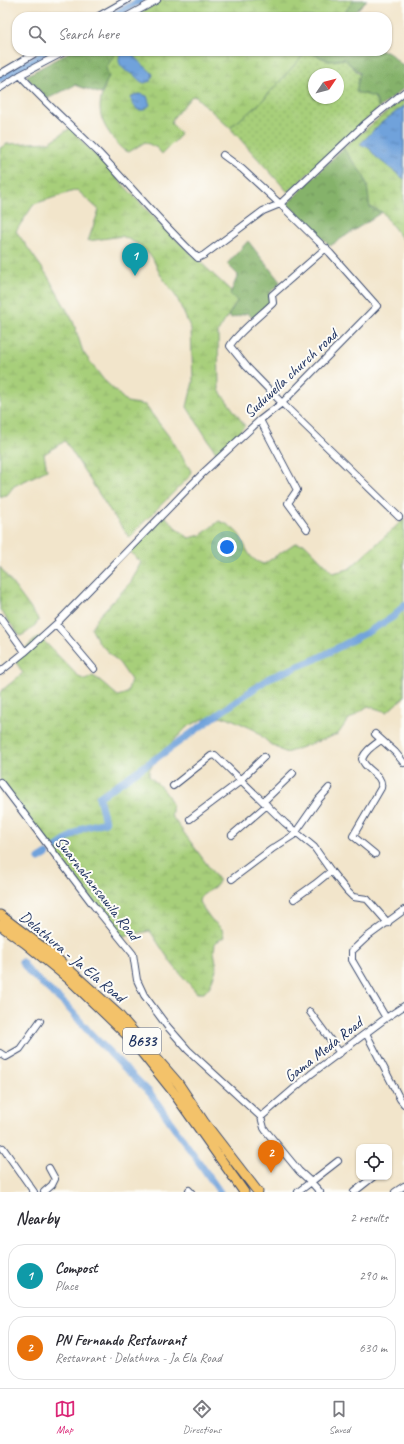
<!DOCTYPE html>
<html lang="en">
<head>
<meta charset="utf-8">
<style>
  :root { --surface:#fff; --page:#f7f7f7; --text:#2b2b33; --muted:#7c7c81; --line:#e1e1e2; --accent:#db2777 }
  body { margin:0; font-family:Caveat,sans-serif; background:var(--page); color:var(--text) }
  .controls { position:absolute; right:12px; bottom:12px; display:grid; overflow:hidden; border-radius:8px; box-shadow:0 1px 3px #0004 }
  .controls button { width:36px; height:36px; display:grid; place-items:center; padding:0; border:0; border-bottom:1px solid var(--line); background:var(--surface); color:var(--text); font:20px sans-serif }
  .compass { position:absolute; left:308px; top:68px; width:36px; height:36px; border-radius:50%; background:var(--surface); box-shadow:0 1px 3px #0004; rotate:55deg }
  .you { position:absolute; left:227px; top:547px; width:14px; height:14px; margin:-10px; border:3px solid #fff; border-radius:50%; background:#1a73e8; box-shadow:0 0 0 6px #1a73e833 }
  .badge { display:grid; place-items:center; width:26px; height:26px; border-radius:50%; background:var(--accent); color:#fff; font-size:13px; font-weight:700 }
  .pin { position:absolute; translate:-50% -33px; filter:drop-shadow(0 1px 2px #0008) }
  .pin::after { content:''; position:absolute; top:21px; width:14px; height:12px; background:inherit; clip-path:polygon(0 0,100% 0,50% 100%) }
  .list { margin:0; padding:0; list-style:none }
  h2 { display:flex; justify-content:space-between; align-items:center; height:52px; margin:0; padding:0 16px; font-size:17px }
  h2 small { font-size:13px; font-weight:400; color:var(--muted) }
  .list li { display:grid; grid-template-columns:26px 1fr auto; gap:12px; align-items:center; box-sizing:border-box; height:64px; margin:0 8px 8px; padding:0 8px; border:1px solid var(--line); border-radius:16px }
  .list b { display:block; font-size:15px; white-space:nowrap }
  .list p { margin:0; font-size:13px; white-space:nowrap; color:var(--muted) }
  .list em { font-size:13px; font-style:normal; color:var(--muted) }
  .icon { flex:none; width:22px; height:22px; fill:none; stroke:currentColor; stroke-width:2; stroke-linecap:round; stroke-linejoin:round }
  .map { position:relative; flex:none; width:404px; height:1192px; overflow:hidden }
  .search { position:absolute; background:var(--surface); box-shadow:0 1px 3px #0004; left:12px; right:12px; top:12px; height:44px; display:flex; align-items:center; gap:10px; box-sizing:border-box; padding:0 14px; border-radius:16px; color:var(--muted); font-size:15px }
  .sheet { height:196px; background:var(--surface) }
  nav { display:flex; justify-content:space-around; align-items:center; box-sizing:border-box; height:56px; border-top:1px solid var(--line); background:var(--surface); font-size:11px; color:var(--muted) }
  nav a { display:grid; justify-items:center; gap:2px }
  nav .on { color:var(--accent) }
  .map>svg:first-child { display:block }
</style>
</head>
<body>
<div class="map">
<svg width="404" height="1192" viewBox="0 0 404 1192">
  <defs>
    <pattern id="grass-dots" width="8" height="8" patternUnits="userSpaceOnUse"><rect width="8" height="8" fill="#a7cf7a"/><path d="M2 2h.1M6 6h.1" fill="none" stroke="#8fb26c" stroke-width="1.8" stroke-linecap="round"/></pattern>
    <pattern id="forest-crowns" width="20" height="18" patternUnits="userSpaceOnUse"><rect width="20" height="18" fill="#85b26a"/><path d="M2 6a3 3 0 1 1 6 0M12 15a3 3 0 1 1 6 0" fill="none" stroke="#6c915a"/></pattern>
    <pattern id="wetland-marsh" width="20" height="14" patternUnits="userSpaceOnUse"><rect width="20" height="14" fill="#a7cf7a"/><path d="M1 5h8M5 5V1M11 12h8M15 12V8" fill="none" stroke="#8fb26c"/></pattern>
    <pattern id="water-ripples" width="26" height="14" patternUnits="userSpaceOnUse"><rect width="26" height="14" fill="#6fa2db"/><path d="M2 4q2-2 4 0t4 0M15 11q2-2 4 0t4 0" fill="none" stroke="#5a84b5"/></pattern>
  </defs>
  <rect width="100%" height="100%" fill="#fdfcf7"/>
  <filter id="ink" filterUnits="userSpaceOnUse"><feTurbulence type="fractalNoise" baseFrequency=".025" numOctaves="2"/><feDisplacementMap in="SourceGraphic" scale="8" xChannelSelector="R" yChannelSelector="G"/><feConvolveMatrix kernelMatrix="1 2 1 2 8 2 1 2 1" color-interpolation-filters="sRGB"/></filter>
  <filter id="wash" filterUnits="userSpaceOnUse"><feTurbulence type="fractalNoise" baseFrequency=".012" numOctaves="4" result="noise"/><feDisplacementMap in="SourceGraphic" scale="16" xChannelSelector="R" yChannelSelector="G"/><feGaussianBlur stdDeviation="0.9" result="paint"/><feColorMatrix in="noise" values="0 0 0 0 0 0 0 0 0 0 0 0 0 0 0 0 0 1.4 0 .05"/><feComposite in="paint" operator="in"/></filter>
  <g filter="url(#wash)">
    <rect width="100%" height="100%" fill="#f2e5cb"/>
    <path fill="url(#grass-dots)" stroke="#617f6c" fill-rule="evenodd" d="M 307,51 L 329,61 L 344,59 C 361,74 370,86 379,108 L 288,192 L 230,128 L 261,102 ZM 314,74 L 338,74 L 338,98 L 314,98 Z"/>
    <path fill="url(#forest-crowns)" stroke="#507064" d="M 354,0 L 367,0 L 350,17 L 341,17 Z
      M 71,51 L 117,51 L 106,68 L 109,76 L 101,94 L 75,85 L 47,99 L 26,76 Z
      M 308,51 L 387,51 L 404,67 L 404,88 L 379,108 L 375,97 L 356,92 L 360,73 L 344,59 L 329,61 Z
      M 343,148 L 364,176 L 367,185 L 370,207 L 382,212 L 330,246 L 287,204 Z
      M 248,241 L 281,283 L 269,293 L 270,302 L 253,318 L 247,313 L 232,318 L 228,316 L 237,301 L 230,294 L 238,275 L 227,264 Z"/>
    <path fill="url(#wetland-marsh)" stroke="#617f6c" d="M 163,0 L 354,0 L 341,17 L 133,17 Z
      M 117,51 L 307,51 L 261,102 L 230,128 L 196,97 L 192,96 L 173,118 L 171,123 L 180,133 L 179,137 L 162,154 L 157,148 L 145,142 L 129,152 C 121,150 118,145 113,138 C 95,115 98,101 109,76 L 106,68 Z
      M 404,98 L 404,241 L 382,212 L 370,207 L 367,185 L 364,176 L 343,148 Z
      M 70,128 L 163,227 L 231,291 L 230,294 L 237,301 L 218,332 L 219,390 L 245,426 L 217,454 L 187,407 L 193,382 L 191,329 L 177,298 L 160,274 L 152,257 L 138,244 L 122,236 L 88,241 L 99,210 L 77,190 L 34,204 L 16,231 L 47,275 L 73,321 L 83,352 L 103,379 L 127,402 L 145,405 L 174,443 L 191,471 L 189,477 L 138,528 L 130,538 L 110,511 L 65,441 L 44,454 L 47,470 L 14,486 L 7,495 L 0,497 L 0,148 L 7,144 L 50,142 Z
      M 164,515 L 176,528 L 189,538 L 201,535 L 219,521 C 227,523 235,529 240,536 C 247,548 248,560 264,564 L 295,543 L 305,544 L 333,573 L 349,569 L 404,519 L 404,697 L 387,712 L 368,706 L 348,720 L 338,734 L 286,753 L 269,743 L 255,730 L 227,717 L 203,719 L 187,727 L 158,757 L 149,770 L 149,776 C 159,785 177,800 171,815 L 219,881 L 217,885 L 200,897 L 199,902 L 211,919 L 222,929 L 224,937 L 215,943 L 214,952 L 217,967 L 210,986 L 204,993 L 197,993 L 172,964 L 150,931 L 123,936 L 116,931 L 0,779 L 0,692 L 23,673 L 14,659 L 39,636 L 79,677 L 85,680 L 93,676 C 103,681 110,690 118,696 L 127,693 L 131,680 L 120,664 L 99,643 L 91,628 L 98,617 L 131,582 L 141,562 L 129,551 Z
      M 0,567 L 39,620 C 34,627 28,633 20,636 L 0,610 Z"/>
    <path fill="url(#water-ripples)" stroke="#45689c" d="M 124,51 L 131,51 C 135,61 146,66 153,74 L 151,81 L 144,83 C 139,81 138,79 134,75 C 133,74 130,73 128,72 C 119,67 115,57 124,51 Z
      M 140,94 L 147,96 L 150,105 L 144,110 L 138,110 L 132,103 L 131,98 L 134,95 Z
      M 404,106 L 404,179 L 376,157 L 369,148 L 360,144 L 381,123 Z"/>
    <g fill="none" stroke-linecap="round" stroke-linejoin="round">
      <path stroke="#6fa2db" stroke-width="7" d="M 110,17 L 141,0
        M 0,79 L 49,51
        M 56,847 L 83,828 L 105,822 L 99,797 L 158,757 L 269,678 L 316,659 L 366,633 L 393,617 L 404,605
        M 39,859 L 47,854
        M 22,962 L 30,973 L 66,1005 L 92,1035 L 150,1093 L 220,1192"/>
    </g>
  </g>
  <g filter="url(#ink)">
    <g fill="none" stroke-linecap="round" stroke-linejoin="round">
      <g stroke="#3b4a6e" stroke-width="8">
        <path id="minor" d="M 97,17 L 127,0
          M 126,17 L 157,0
          M 0,74 L 39,51
          M 20,75 C 45,103 73,127 99,153 C 132,188 163,225 198,258 L 204,255 L 263,211 L 280,204 L 242,169 L 223,155
          M 0,88 L 20,75 L 66,51
          M 326,248 L 272,295 L 273,303 C 264,312 234,336 230,346 L 247,367 L 282,403 L 399,517
          M 260,420 L 297,490 L 288,503 L 307,529
          M 0,617 L 25,652
          M 56,624 L 94,669
          M 0,672 L 25,652 L 56,624 L 203,473 L 260,420 L 282,403 L 377,306 L 330,253 L 280,204 L 366,123 L 404,92
          M 375,734 L 395,752 L 404,763
          M 241,779 L 264,757
          M 0,782 L 94,906 L 133,954 L 137,980 L 144,995 L 167,1026 L 188,1050 L 261,1117 L 264,1128 L 266,1131 L 299,1171 L 311,1182 L 298,1192
          M 173,786 L 211,756 L 215,755 L 285,823 L 314,847 L 331,871 L 347,891 L 353,897 L 367,899 L 388,923
          M 264,801 L 293,773
          M 190,819 L 242,780
          M 296,832 L 319,799 L 329,788
          M 232,835 L 267,805
          M 375,854 L 353,836 L 381,788 C 384,774 365,771 362,759 C 366,750 373,746 381,740
          M 232,879 L 272,849 L 297,833
          M 294,899 L 315,884 L 331,871
          M 310,1012 L 340,1053
          M 386,1018 L 352,960 L 352,951 L 367,937 L 404,910
          M 366,1033 L 400,1099 L 404,1104
          M 0,1053 L 6,1057 L 20,1049 L 40,1021
          M 261,1117 L 311,1074 L 386,1018 L 404,1006
          M 3,1148 L 34,1192
          M 189,1190 L 191,1192
          M 44,1192 L 52,1185 L 55,1179 L 49,1168
          M 320,1192 L 311,1182 L 338,1161
          M 354,1192 L 373,1177
          M 395,1192 L 404,1186"/>
      </g>
      <g stroke="#3b4a6e" stroke-width="11">
        <path id="primary" d="M 0,915 L 54,956 L 118,1014 L 178,1083 L 204,1122 L 258,1192
          M 0,925 L 25,943 L 69,979 L 131,1039 L 171,1089 L 244,1192"/>
      </g>
      <use href="#minor" stroke="#fff" stroke-width="6"/>
      <use href="#primary" stroke="#f3c26a" stroke-width="9"/>
    </g>
  </g>
  <g text-anchor="middle" stroke-width="4" stroke-linejoin="round" paint-order="stroke">
    <rect fill="#fdfcf7" stroke="#5f6c8c" stroke-width="1" x="123" y="1028" width="38" height="26" rx="3"/>
    <g font-size="15" font-weight="bold" fill="#1b2f5e">
      <text x="142" y="1046">B633</text>
    </g>
    <g font-size="16" fill="#1b2f5e" stroke="#fdfcf7">
      <text transform="translate(290 373) rotate(-43)" y="6">Suduwella church road</text>
      <text transform="translate(98 888) rotate(52)" y="6">Swarnahansawila Road</text>
      <text transform="translate(73 956) rotate(40)" y="6">Delathura - Ja Ela Road</text>
      <text transform="translate(323 1049) rotate(-38)" y="6">Gama Meda Road</text>
    </g>
  </g>
</svg>
<div class="controls">
<button><svg class="icon" aria-label="locate" viewBox="0 0 24 24"><circle cx="12" cy="12" r="6"/><path d="M12 2v4M12 18v4M2 12h4M18 12h4"/></svg></button>
</div>
<svg class="compass" viewBox="-18 -18 36 36"><path d="M0-13l5 13h-10z" fill="#e53935"/><path d="M0 13l5-13h-10z" fill="#7c7c81"/></svg>
<div class="you"></div>
<div class="pin badge" style="left:135px;top:276px;background:#0f9aa8">1</div>
<div class="pin badge" style="left:271px;top:1173px;background:#e8710a">2</div>
<div class="search"><svg class="icon" aria-label="search" viewBox="0 0 24 24"><circle cx="10" cy="10" r="6"/><path d="M15 15l6 6"/></svg>Search here</div>
</div>
<section class="sheet">
<h2>Nearby<small>2 results</small></h2>
<ul class="list">
<li><span class="badge" style="background:#0f9aa8">1</span><div><b>Compost</b><p>Place</p></div><em>290 m</em></li>
<li><span class="badge" style="background:#e8710a">2</span><div><b>PN Fernando Restaurant</b><p>Restaurant · Delathura - Ja Ela Road</p></div><em>630 m</em></li>
</ul>
</section>
<nav>
<a class="on"><svg class="icon" aria-label="map" viewBox="0 0 24 24"><path d="M3 6l6-2 6 2 6-2v14l-6 2-6-2-6 2zM9 4v14M15 6v14"/></svg>Map</a>
<a><svg class="icon" aria-label="directions" viewBox="0 0 24 24"><path d="M12 3l9 9-9 9-9-9zM9 14v-3h6M13 9l2 2-2 2"/></svg>Directions</a>
<a><svg class="icon" aria-label="saved" viewBox="0 0 24 24"><path d="M7 4h10v16l-5-4-5 4z"/></svg>Saved</a>
</nav>
</body>
</html>
